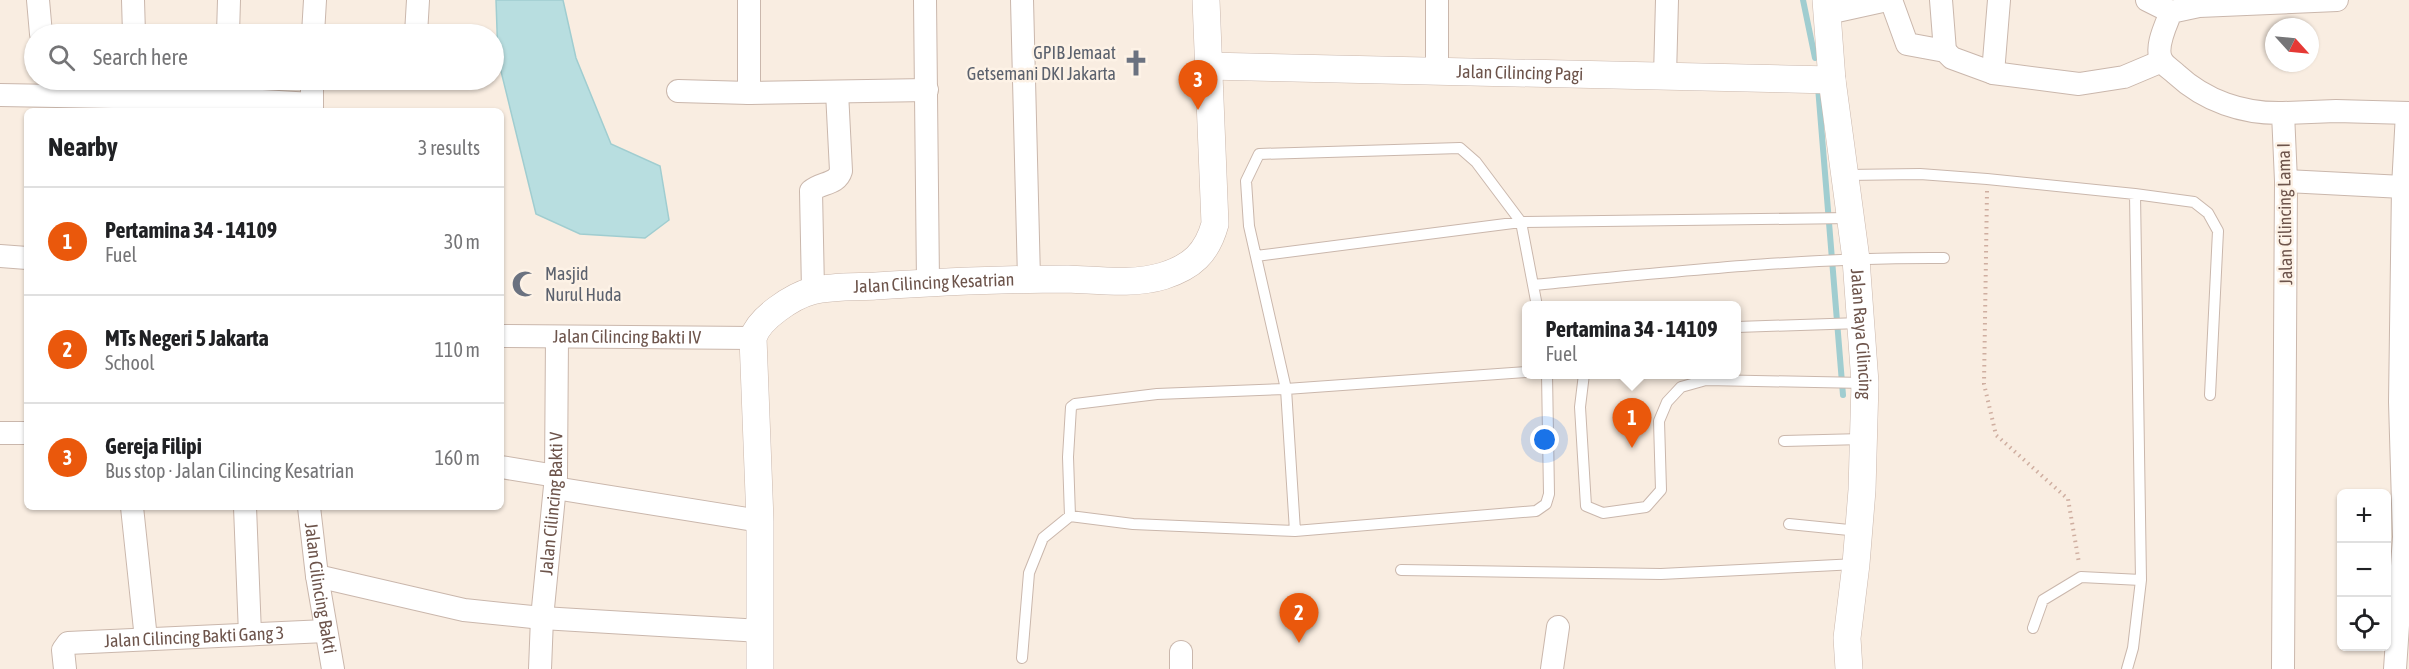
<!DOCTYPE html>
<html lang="en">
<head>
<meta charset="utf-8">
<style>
  :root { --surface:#fff; --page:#f6f6f6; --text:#202124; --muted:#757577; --line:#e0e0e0; --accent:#ea580c }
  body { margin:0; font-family:"Asap Condensed",sans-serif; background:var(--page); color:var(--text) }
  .controls { position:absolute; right:18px; bottom:18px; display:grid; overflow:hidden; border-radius:9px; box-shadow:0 2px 4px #0004 }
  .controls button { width:54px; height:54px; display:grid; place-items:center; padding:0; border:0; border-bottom:2px solid var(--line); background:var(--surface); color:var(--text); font:30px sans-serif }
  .compass { position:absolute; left:2265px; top:18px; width:54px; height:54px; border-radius:50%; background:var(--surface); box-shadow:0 2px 4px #0004; rotate:117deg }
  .you { position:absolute; left:1545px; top:440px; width:21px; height:21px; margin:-15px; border:4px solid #fff; border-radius:50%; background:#1a73e8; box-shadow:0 0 0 9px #1a73e833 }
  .badge { display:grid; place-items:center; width:39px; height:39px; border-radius:50%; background:var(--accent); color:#fff; font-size:20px; font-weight:700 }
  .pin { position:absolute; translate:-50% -50px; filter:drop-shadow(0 2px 3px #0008) }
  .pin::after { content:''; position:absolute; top:32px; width:21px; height:18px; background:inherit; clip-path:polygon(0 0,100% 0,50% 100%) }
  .popup { position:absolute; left:1522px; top:301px; width:219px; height:78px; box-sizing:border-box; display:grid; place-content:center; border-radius:9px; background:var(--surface); filter:drop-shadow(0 2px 4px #0005); font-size:20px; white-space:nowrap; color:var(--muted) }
  .popup b { font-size:22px; color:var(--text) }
  .popup::after { content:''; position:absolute; left:50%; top:100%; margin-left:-12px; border:12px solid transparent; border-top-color:var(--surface) }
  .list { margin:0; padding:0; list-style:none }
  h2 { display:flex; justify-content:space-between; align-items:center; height:78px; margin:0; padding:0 24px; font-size:26px }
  h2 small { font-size:20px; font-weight:400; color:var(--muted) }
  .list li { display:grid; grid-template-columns:39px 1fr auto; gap:18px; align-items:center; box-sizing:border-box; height:108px; padding:0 24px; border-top:2px solid var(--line) }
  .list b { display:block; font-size:22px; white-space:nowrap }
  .list p { margin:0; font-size:20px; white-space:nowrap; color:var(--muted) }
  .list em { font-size:20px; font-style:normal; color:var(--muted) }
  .icon { flex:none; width:33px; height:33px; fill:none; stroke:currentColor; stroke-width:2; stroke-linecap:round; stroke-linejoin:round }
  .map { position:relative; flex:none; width:2409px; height:669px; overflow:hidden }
  .search { position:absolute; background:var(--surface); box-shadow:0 2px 4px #0004; left:24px; top:24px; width:480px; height:66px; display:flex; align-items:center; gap:15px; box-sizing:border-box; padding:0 21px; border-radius:33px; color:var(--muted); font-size:22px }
  .panel { position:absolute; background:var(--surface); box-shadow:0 2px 4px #0004; left:24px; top:108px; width:480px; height:402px; border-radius:9px }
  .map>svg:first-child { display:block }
</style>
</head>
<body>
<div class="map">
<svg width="2409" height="669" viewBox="0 0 2409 669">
  <rect width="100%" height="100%" fill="#f9ede1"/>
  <path fill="#b8dee0" stroke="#a0cdd0" stroke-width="1.5" d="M 496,0 L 563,0 L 576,58 L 611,144 L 660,166 L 669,220 L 645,238 L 580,234 L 536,214 L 498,59 Z"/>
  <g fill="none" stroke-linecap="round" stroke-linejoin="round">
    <path stroke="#a0cdd0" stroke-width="6" d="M 1803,0 L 1815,58
      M 1818,87 L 1843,395"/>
    <g stroke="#cab7ac" stroke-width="12">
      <path id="service" d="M 1846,175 L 1920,174 L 1987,179 L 2135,194 L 2194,202 L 2208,213 L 2218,231 L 2210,395
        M 1256,256 L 1521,222 L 1850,218
        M 1533,285 C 1670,272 1806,257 1944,258
        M 1737,327 L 1860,323
        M 1527,372 L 1286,389 L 1157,394 L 1075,404 L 1071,407 L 1068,457 L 1070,516 L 1133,524 L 1295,531 L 1536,511 L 1546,504 L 1549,494 L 1547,374
        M 1584,374 L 1580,407 L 1586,506 L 1603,513 L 1646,507 L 1661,490 L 1659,421 L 1667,402 L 1681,387 L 1706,380 L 1864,383
        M 1784,441 L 1863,439
        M 1789,524 L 1859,531
        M 1295,531 L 1286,389 L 1249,226 L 1246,181 L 1259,154 L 1460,148 L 1476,162 L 1521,222 L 1537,306
        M 1401,570 L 1661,574 L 1856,564
        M 2033,628 L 2043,600 L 2081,577 L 2141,580
        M 1022,658 L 1029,573 L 1043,538 L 1070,516
        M 2127,669 L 2133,648 L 2141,580 L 2135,194"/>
    </g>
    <g stroke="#cab7ac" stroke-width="24">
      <g id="minor">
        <path d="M 38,0 L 41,34"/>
        <path d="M 133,0 L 134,34"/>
        <path d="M 749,0 L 749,93"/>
        <path d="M 925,0 L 928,283"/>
        <path d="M 1022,0 L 1029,279"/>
        <path d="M 1437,0 L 1437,70"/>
        <path d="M 1891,0 L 1907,44 L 1945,51 L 1952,58 L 1993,73 L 2079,84 L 2124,77 L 2162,61"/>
        <path d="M 1941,0 L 1945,51"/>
        <path d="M 2147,0 L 2171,12"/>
        <path d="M 1828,13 L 1887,0"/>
        <path d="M 228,34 L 229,0"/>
        <path d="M 313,34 L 315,0"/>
        <path d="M 416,34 L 418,0"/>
        <path d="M 1993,73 L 1999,0"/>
        <path d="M 1665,76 L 1667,0"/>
        <path d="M 678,91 L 749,93 L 927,90"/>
        <path d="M 0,95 L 227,99 L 312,104"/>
        <path d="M 312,111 L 312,80"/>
        <path d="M 2283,113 L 2336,111 L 2409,113"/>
        <path d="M 2286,181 L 2403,187 L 2400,402 L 2404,537 L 2395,669"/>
        <path d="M 2403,187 L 2407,113"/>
        <path d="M 0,256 L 27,258"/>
        <path d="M 813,290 L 811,191 C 821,182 837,185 841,171 L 837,92"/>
        <path id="s1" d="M 501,336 L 753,338"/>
        <path d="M 0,433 L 27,433"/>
        <path d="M 501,467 L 556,476"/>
        <path d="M 555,488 L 760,521"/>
        <path d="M 132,507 L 146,639"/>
        <path d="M 245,507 L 250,634"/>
        <path id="s2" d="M 309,507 L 317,576 L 333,669"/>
        <path d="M 317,576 L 464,610 L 542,618 L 761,631"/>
        <path id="s3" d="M 65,669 L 63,650 L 68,643 L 326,631"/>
        <path id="s4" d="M 540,669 L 542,618 L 556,476 L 557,337"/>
        <path d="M 1181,669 L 1181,652"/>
        <path d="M 1552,669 L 1558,627"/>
        <path d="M 2283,669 L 2286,181 L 2283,113 C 2243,114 2205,101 2176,74 C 2172,70 2165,66 2162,61 C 2154,48 2166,25 2171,12 L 2199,6 L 2337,0"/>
      </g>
    </g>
    <g stroke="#cab7ac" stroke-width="28">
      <g id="tertiary">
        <path id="s5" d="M 1826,0 L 1832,80 L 1856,259 L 1865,383 L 1862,490 L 1856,564 L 1847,638 L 1849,669"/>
        <path id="s6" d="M 1208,66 L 1832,80"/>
        <path id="s7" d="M 760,669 L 760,521 L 753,338 C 759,318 793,296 812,291 C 830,286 857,287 876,286 C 940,282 1004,279 1068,279 C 1098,280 1134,285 1163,276 C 1192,267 1207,253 1215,224 L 1206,0"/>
      </g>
    </g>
    <path stroke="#cfaea0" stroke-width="4" stroke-dasharray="1.5 4.5" stroke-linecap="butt" d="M 1987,191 L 1984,384 L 1996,435 L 2068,499 L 2079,563"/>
    <use href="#service" stroke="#fff" stroke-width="10"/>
    <use href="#minor" stroke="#fff" stroke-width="22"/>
    <use href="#tertiary" stroke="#fff" stroke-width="27"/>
  </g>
  <defs>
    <g id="church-bare" transform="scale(2.07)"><path d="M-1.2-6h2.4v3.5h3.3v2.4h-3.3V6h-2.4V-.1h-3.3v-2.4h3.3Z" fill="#6b7280" stroke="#fdf2e6" stroke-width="2.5" paint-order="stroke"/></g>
    <g id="mosque-bare" transform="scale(2.07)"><path d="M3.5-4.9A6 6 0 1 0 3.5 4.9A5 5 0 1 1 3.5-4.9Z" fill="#6b7280" stroke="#fdf2e6" stroke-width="2.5" paint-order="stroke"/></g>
  </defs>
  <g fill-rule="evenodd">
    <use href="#church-bare" x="1136" y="63"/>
    <use href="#mosque-bare" x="525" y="284"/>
  </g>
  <g text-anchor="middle" stroke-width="5" stroke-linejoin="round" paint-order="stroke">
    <g font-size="18" fill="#5b616d" stroke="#fdf2e6" text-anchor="end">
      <text x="1116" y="59">GPIB Jemaat<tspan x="1116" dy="21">Getsemani DKI Jakarta</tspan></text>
      <text x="545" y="280" text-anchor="start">Masjid<tspan x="545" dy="21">Nurul Huda</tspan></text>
    </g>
    <g font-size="18" fill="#6d544b" stroke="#fdf2e6">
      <text dy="6" stroke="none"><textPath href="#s6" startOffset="312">Jalan Cilincing Pagi</textPath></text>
      <text transform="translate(2285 214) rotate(-91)" y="6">Jalan Cilincing Lama I</text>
      <text dy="6" stroke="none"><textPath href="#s7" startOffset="531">Jalan Cilincing Kesatrian</textPath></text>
      <text dy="6" stroke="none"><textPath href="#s5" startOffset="336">Jalan Raya Cilincing</textPath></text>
      <text dy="6" stroke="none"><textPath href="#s1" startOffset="126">Jalan Cilincing Bakti IV</textPath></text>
      <text dy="6" stroke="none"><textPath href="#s4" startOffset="166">Jalan Cilincing Bakti V</textPath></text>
      <text dy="6" stroke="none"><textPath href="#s2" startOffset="82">Jalan Cilincing Bakti</textPath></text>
      <text dy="6" stroke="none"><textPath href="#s3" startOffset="154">Jalan Cilincing Bakti Gang 3</textPath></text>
    </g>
  </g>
</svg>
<div class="controls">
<button>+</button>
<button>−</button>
<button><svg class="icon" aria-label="locate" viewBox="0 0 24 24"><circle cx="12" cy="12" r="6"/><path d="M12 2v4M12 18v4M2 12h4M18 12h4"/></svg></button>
</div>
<svg class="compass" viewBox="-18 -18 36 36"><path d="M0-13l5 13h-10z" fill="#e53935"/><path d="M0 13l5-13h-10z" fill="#757577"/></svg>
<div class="you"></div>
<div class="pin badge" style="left:1632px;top:448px">1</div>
<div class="popup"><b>Pertamina 34 - 14109</b>Fuel</div>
<div class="pin badge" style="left:1299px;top:643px">2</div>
<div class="pin badge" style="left:1198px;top:110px">3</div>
<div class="search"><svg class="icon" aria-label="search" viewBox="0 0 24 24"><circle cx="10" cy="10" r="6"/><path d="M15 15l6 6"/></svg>Search here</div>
<section class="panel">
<h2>Nearby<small>3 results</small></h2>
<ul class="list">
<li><span class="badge">1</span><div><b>Pertamina 34 - 14109</b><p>Fuel</p></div><em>30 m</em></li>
<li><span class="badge">2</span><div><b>MTs Negeri 5 Jakarta</b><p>School</p></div><em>110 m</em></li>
<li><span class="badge">3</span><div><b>Gereja Filipi</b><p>Bus stop · Jalan Cilincing Kesatrian</p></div><em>160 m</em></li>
</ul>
</section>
</div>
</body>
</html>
